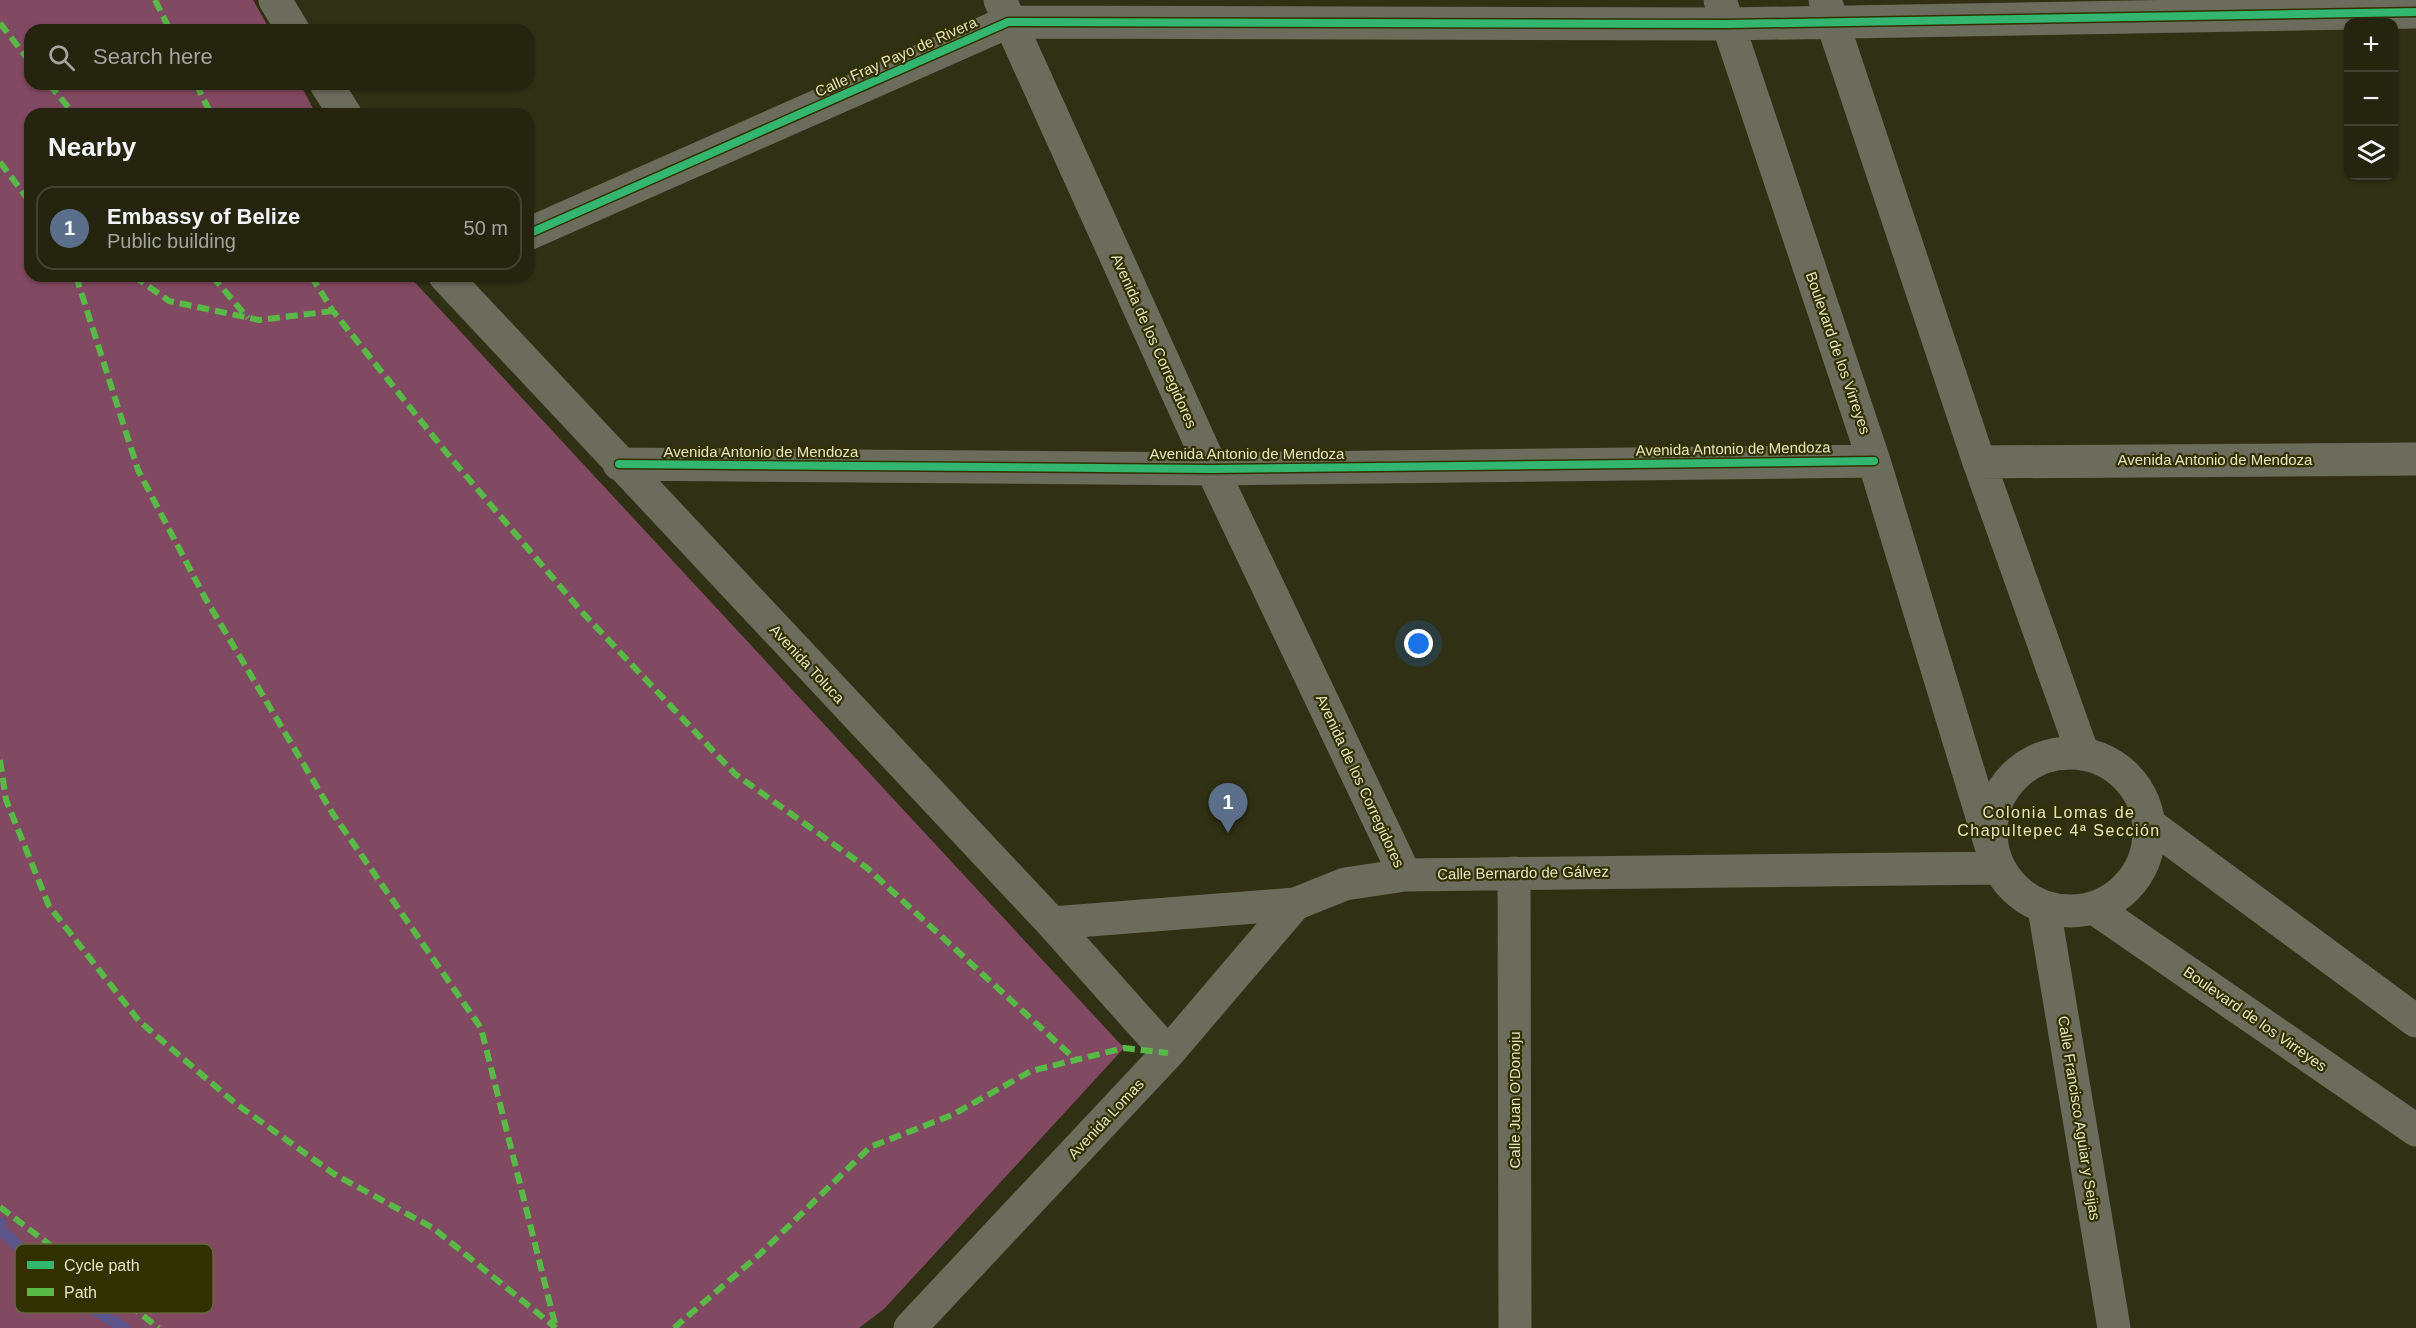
<!DOCTYPE html>
<html lang="en">
<head>
<meta charset="utf-8">
<style>
  :root { --surface:#24240f; --page:#2c2c18; --text:#f1f3f6; --muted:#a3a49e; --line:#41412f; --accent:#a5a688 }
  body { margin:0; font-family:Arial,sans-serif; background:var(--page); color:var(--text) }
  .controls { position:absolute; right:18px; top:18px; display:grid; overflow:hidden; border-radius:12px; box-shadow:0 2px 4px #0004 }
  .controls button { width:54px; height:54px; display:grid; place-items:center; padding:0; border:0; border-bottom:2px solid var(--line); background:var(--surface); color:var(--text); font:30px sans-serif }
  .you { position:absolute; left:1419px; top:644px; width:21px; height:21px; margin:-15px; border:4px solid #fff; border-radius:50%; background:#1a73e8; box-shadow:0 0 0 9px #1a73e833 }
  .badge { display:grid; place-items:center; width:39px; height:39px; border-radius:50%; background:var(--accent); color:#fff; font-size:20px; font-weight:700 }
  .pin { position:absolute; translate:-50% -50px; filter:drop-shadow(0 2px 3px #0008) }
  .pin::after { content:''; position:absolute; top:32px; width:21px; height:18px; background:inherit; clip-path:polygon(0 0,100% 0,50% 100%) }
  .list { margin:0; padding:0; list-style:none }
  h2 { display:flex; justify-content:space-between; align-items:center; height:78px; margin:0; padding:0 24px; font-size:26px }
  h2 small { font-size:20px; font-weight:400; color:var(--muted) }
  .list li { display:grid; grid-template-columns:39px 1fr auto; gap:18px; align-items:center; box-sizing:border-box; height:84px; margin:0 12px 12px; padding:0 12px; border:2px solid var(--line); border-radius:18px }
  .list b { display:block; font-size:22px; white-space:nowrap }
  .list p { margin:0; font-size:20px; white-space:nowrap; color:var(--muted) }
  .list em { font-size:20px; font-style:normal; color:var(--muted) }
  .icon { flex:none; width:33px; height:33px; fill:none; stroke:currentColor; stroke-width:2; stroke-linecap:round; stroke-linejoin:round }
  .map { position:relative; flex:none; width:2416px; height:1328px; overflow:hidden }
  .search { position:absolute; background:var(--surface); box-shadow:0 2px 4px #0004; left:24px; top:24px; width:510px; height:66px; display:flex; align-items:center; gap:15px; box-sizing:border-box; padding:0 21px; border-radius:18px; color:var(--muted); font-size:22px }
  .panel { position:absolute; background:var(--surface); box-shadow:0 2px 4px #0004; left:24px; top:108px; width:510px; height:174px; border-radius:18px }
  .map>svg:first-child { display:block }
</style>
</head>
<body>
<div class="map">
<svg width="2416" height="1328" viewBox="0 0 2416 1328">
  <rect width="100%" height="100%" fill="#303014"/>
  <path fill="#824962" d="M 0,0 L 253,0 L 270,30 L 30,30 L 30,84 L 300,84 L 316,114 L 30,114 L 30,276 L 409,276 L 1124,1048 L 884,1309 L 859,1328 L 0,1328 Z"/>
  <g fill="none" stroke-linecap="round" stroke-linejoin="round">
    <path stroke="#5e558b" stroke-width="12" d="M 0,1223 L 3,1232 L 74,1297 L 124,1328"/>
    <path stroke="#6c6c5c" stroke-width="33" d="M 275,0 L 293,30
      M 1000,0 L 1212,469 L 1405,875
      M 1720,0 L 1874,461 L 1991,846
      M 1825,0 L 1979,462 L 2083,754
      M 326,84 L 345,114
      M 528,234 L 1008,22 L 1728,24 L 2416,12
      M 445,276 L 1052,923 L 1168,1053
      M 1979,462 L 2416,459
      M 619,464 L 1212,469 L 1874,461
      M1991 832a79 79 0 1 1 158 0a79 79 0 1 1-158 0Z
      M 2149,824 L 2416,1021
      M 1514,873 L 1515,1328
      M 2044,908 L 2114,1328
      M 2094,908 L 2416,1130
      M 1052,923 L 1295,904 L 1345,884 L 1405,875 L 1999,868
      M 910,1328 L 1168,1053 L 1295,904"/>
    <path stroke="#58b947" stroke-width="6" stroke-dasharray="12 6" stroke-linecap="butt" d="M 155,0 L 170,30
      M 0,23 L 30,62
      M 49,84 L 74,114
      M 196,84 L 211,114
      M 0,162 L 30,202
      M 76,276 L 138,470 L 204,596 L 333,814 L 481,1028 L 556,1328
      M 134,276 L 169,301 L 259,320 L 333,311
      M 212,276 L 248,318
      M 311,276 L 333,311 L 445,451 L 581,611 L 735,774 L 867,868 L 1076,1060
      M 0,760 L 6,800 L 49,906 L 139,1021 L 235,1103 L 334,1174 L 433,1228 L 556,1328
      M 0,1207 L 159,1328
      M 674,1328 L 760,1254 L 870,1147 L 952,1115 L 1031,1071 L 1124,1048 L 1168,1053"/>
    <g stroke="#313000" stroke-width="11">
      <path id="cycleway" d="M 528,234 L 1008,22 L 1728,24 L 2416,12
        M 619,464 L 1212,469 L 1874,461"/>
    </g>
    <use href="#cycleway" stroke="#33b770" stroke-width="8"/>
  </g>
  <g text-anchor="middle" stroke-width="4.5" stroke-linejoin="round" paint-order="stroke">
    <g font-size="15" fill="#e4e6c6" stroke="#313000">
      <text transform="translate(896 57) rotate(-24)" y="5">Calle Fray Payo de Rivera</text>
      <text transform="translate(1154 341) rotate(66)" y="5">Avenida de los Corregidores</text>
      <text transform="translate(1838 353) rotate(71)" y="5">Boulevard de los Virreyes</text>
      <text transform="translate(1733 449) rotate(-1)" y="5">Avenida Antonio de Mendoza</text>
      <text x="761" y="457">Avenida Antonio de Mendoza</text>
      <text x="1247" y="459">Avenida Antonio de Mendoza</text>
      <text x="2215" y="465">Avenida Antonio de Mendoza</text>
      <text transform="translate(807 664) rotate(47)" y="5">Avenida Toluca</text>
      <text transform="translate(1360 781) rotate(65)" y="5">Avenida de los Corregidores</text>
      <text transform="translate(1523 873) rotate(-1)" y="5">Calle Bernardo de Gálvez</text>
      <text transform="translate(2255 1019) rotate(35)" y="5">Boulevard de los Virreyes</text>
      <text transform="translate(1515 1100) rotate(-90)" y="5">Calle Juan O'Donoju</text>
      <text transform="translate(2079 1118) rotate(81)" y="5">Calle Francisco Aguiar y Seijas</text>
      <text transform="translate(1106 1119) rotate(-47)" y="5">Avenida Lomas</text>
    </g>
    <g font-size="16" letter-spacing="1.5" fill="#e4e6c6" stroke="#313000">
      <text x="2059" y="818">Colonia Lomas de<tspan x="2059" dy="18">Chapultepec 4ª Sección</tspan></text>
    </g>
  </g>
  <rect x="15" y="1244" width="198" height="69" rx="9" fill="#313000" stroke="#67673b" stroke-width="1.5"/>
  <rect x="27" y="1261" width="27" height="8" fill="#33b770"/>
  <rect x="27" y="1288" width="27" height="8" fill="#58b947"/>
  <g font-size="16" fill="#e4e6c6">
    <text x="64" y="1271">Cycle path</text>
    <text x="64" y="1298">Path</text>
  </g>
</svg>
<div class="controls">
<button>+</button>
<button>−</button>
<button><svg class="icon" aria-label="layers" viewBox="0 0 24 24"><path d="M12 4l9 5-9 5-9-5zM3 14l9 5 9-5"/></svg></button>
</div>
<div class="you"></div>
<div class="pin badge" style="left:1228px;top:833px;background:#5c6f8a">1</div>
<div class="search"><svg class="icon" aria-label="search" viewBox="0 0 24 24"><circle cx="10" cy="10" r="6"/><path d="M15 15l6 6"/></svg>Search here</div>
<section class="panel">
<h2>Nearby<small></small></h2>
<ul class="list">
<li><span class="badge" style="background:#5c6f8a">1</span><div><b>Embassy of Belize</b><p>Public building</p></div><em>50 m</em></li>
</ul>
</section>
</div>
</body>
</html>
